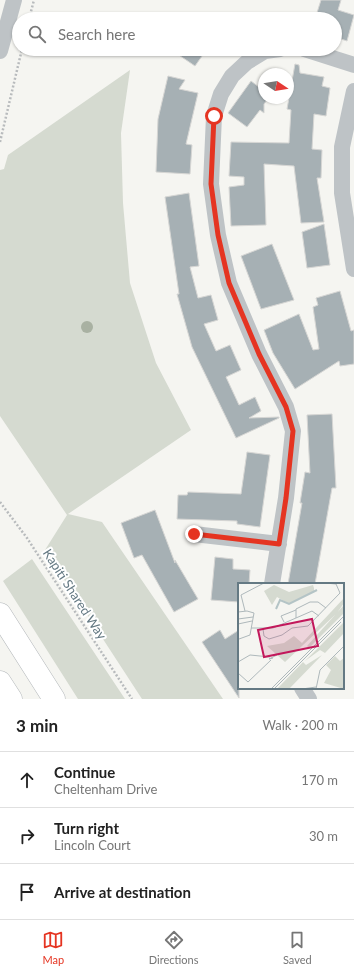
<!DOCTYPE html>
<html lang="en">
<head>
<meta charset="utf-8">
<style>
  :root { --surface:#fff; --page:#f2f2f2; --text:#222; --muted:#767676; --line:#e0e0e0; --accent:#e53421 }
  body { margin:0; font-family:Lato,sans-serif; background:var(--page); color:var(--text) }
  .compass { position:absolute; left:258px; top:68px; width:36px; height:36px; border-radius:50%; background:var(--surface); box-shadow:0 1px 3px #0004; rotate:102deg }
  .stop { position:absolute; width:12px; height:12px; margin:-9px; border:3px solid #e53421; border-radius:50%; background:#fff }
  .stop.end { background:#e53421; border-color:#fff; box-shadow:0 1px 4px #0008 }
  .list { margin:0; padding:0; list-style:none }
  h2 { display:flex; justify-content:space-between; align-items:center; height:52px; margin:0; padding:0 16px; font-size:17px }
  h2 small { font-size:13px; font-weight:400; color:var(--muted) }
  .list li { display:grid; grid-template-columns:26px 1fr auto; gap:12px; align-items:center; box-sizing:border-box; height:56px; padding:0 16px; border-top:1px solid var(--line) }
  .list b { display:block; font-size:15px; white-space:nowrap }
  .list p { margin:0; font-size:13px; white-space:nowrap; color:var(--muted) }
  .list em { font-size:13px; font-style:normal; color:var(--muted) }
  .icon { flex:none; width:22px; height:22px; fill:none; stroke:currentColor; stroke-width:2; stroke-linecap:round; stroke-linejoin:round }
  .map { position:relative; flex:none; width:354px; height:699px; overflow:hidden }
  .search { position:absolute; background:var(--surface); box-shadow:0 1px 3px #0004; left:12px; right:12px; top:12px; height:44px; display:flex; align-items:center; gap:10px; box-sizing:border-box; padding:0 14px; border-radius:22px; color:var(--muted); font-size:15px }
  .sheet { height:220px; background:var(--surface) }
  nav { display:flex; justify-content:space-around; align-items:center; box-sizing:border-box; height:56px; border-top:1px solid var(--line); background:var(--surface); font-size:11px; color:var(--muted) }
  nav a { display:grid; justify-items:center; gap:2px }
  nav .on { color:var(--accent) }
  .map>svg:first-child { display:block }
</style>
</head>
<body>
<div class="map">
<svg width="354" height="699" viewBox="0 0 354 699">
  <rect width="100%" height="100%" fill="#f5f5f1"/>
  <path fill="#d5dad0" d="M 130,70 L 121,133 L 123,203 L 130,283 L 156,363 L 191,430 L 68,514 L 102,522 L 223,699 L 142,699 L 45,550 L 67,515 L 0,416 L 0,170 L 4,169 L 8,155 Z
    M 32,559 L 125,699 L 78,699 L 3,581 Z"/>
  <path fill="#a6b0b4" stroke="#d6d6d4" d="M 321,0 L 341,0 L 338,10 L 354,15 L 347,41 L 335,37 L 335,19 L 315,19 Z
    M 170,49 L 207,49 L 195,66 Z
    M 295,64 L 299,65 L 300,73 L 324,77 L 322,86 L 330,88 L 326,116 L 314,114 L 312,149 L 322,150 L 321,178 L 317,178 L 324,222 L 301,223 L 294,166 L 264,164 L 266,225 L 231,226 L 229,187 L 244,185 L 244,177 L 229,176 L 231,142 L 289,143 L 291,110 L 287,109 Z
    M 168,76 L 185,80 L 179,89 L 198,93 L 186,144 L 192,145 L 190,174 L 156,172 L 158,119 Z
    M 251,81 L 264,91 L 264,99 L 267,100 L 264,104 L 264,113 L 260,110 L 247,127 L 228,113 Z
    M 189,193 L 199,266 L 190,267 L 198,298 L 211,295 L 218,320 L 204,324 L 216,351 L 230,345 L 241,370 L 226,377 L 239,405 L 255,397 L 261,411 L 249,418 L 279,417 L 279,418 L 236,438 L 192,347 L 177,294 L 179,294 L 165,197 Z
    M 324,224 L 330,265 L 307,268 L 302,232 Z
    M 272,244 L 294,300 L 261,309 L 241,256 Z
    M 340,291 L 351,331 L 354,330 L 354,364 L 340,366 L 339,361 L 295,389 L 273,353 L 264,330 L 299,314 L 313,350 L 319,349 L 313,307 L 318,305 L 316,298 Z
    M 332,414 L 336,488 L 332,488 L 315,584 L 288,584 L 302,503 L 300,503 L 305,472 L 310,473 L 307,415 Z
    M 247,452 L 270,455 L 260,527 L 237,524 L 237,521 L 177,519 L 178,495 L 187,495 L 188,492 L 241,494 Z
    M 155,510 L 175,563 L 175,560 L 198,599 L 174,612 L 142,555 L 134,558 L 121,523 Z
    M 215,557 L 233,559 L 233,569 L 250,570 L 249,584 L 239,584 L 239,602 L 211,600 Z
    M 220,630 L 225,639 L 239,630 L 239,698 L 202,642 Z"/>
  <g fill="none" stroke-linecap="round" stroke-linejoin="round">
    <g stroke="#b3b7ba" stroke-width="23">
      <path id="motorway" d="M 0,614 L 54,699
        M 0,682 L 11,699"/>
    </g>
    <path stroke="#b8bbbd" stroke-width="2.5" stroke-dasharray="2 2" stroke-linecap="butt" d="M 29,19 L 34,0
      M 0,142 L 22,49
      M 0,502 L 27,538 L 132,699"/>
    <path stroke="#bec3c6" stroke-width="16" d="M 304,49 L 354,65
      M 0,51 L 14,0
      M 354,91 L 342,147 L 342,193 L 354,269
      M 194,534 L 279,544
      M 272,584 L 286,498 L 293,431 L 286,407 L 259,354 L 229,283 L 218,235 L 211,184 L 214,116 L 221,94 L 232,76 L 247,62 L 265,51 L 280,49
      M 302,688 L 309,699"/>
    <use href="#motorway" stroke="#fff" stroke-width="22"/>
  </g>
  <circle fill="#a9b1a2" cx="87" cy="327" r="6"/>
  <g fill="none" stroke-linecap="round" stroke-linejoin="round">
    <path stroke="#e53421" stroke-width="5" d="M 194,534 L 279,544 L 286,498 L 293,431 L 286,407 L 259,354 L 229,283 L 218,235 L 211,184 L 214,116"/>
  </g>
  <g text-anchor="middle" stroke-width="4" stroke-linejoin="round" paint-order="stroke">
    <g font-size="13" fill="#647983" stroke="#fff">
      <text transform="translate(75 594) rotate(57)" y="5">Kapiti Shared Way</text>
    </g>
  </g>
  <g transform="translate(238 583)">
    <rect width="106" height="106" fill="#f5f5f1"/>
    <path d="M 36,2 L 51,9 L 75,2 L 76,5 L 76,8 L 51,21 L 39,14 L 34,22 L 26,8 ZM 106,15 L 106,20 L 99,30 L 47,79 L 29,63 L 46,60 L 56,53 L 64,60 ZM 106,22 L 106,30 L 71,65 L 69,63 ZM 106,39 L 106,50 L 87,70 L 82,67 L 67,78 ZM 84,72 L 51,106 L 39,106 L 65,79 L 68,82 ZM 97,73 L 102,78 L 106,75 L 106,106 L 86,100 L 93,87 L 88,82 Z" fill="#d5dad0"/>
    <path fill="none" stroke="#b4c4c6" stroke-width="2" d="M 38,26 L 42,17 L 51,21 L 79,7"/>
    <path fill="none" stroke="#aeb8bb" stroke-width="1" d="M 7,28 L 3,12 L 26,0M 0,29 L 9,28 L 16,30 L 12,52 L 1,56M 58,35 L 58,26 L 72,19 L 80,19 L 88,25M 0,36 L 15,34M 46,39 L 43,33 L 58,27M 0,41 L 14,38M 13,45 L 35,45 L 74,28 L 81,33M 25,46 L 26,53 L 31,56 L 44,52 L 54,45 L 70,43 L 102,10 L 98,1 L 87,0M 35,75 L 31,76 L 39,72M 0,79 L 12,72 L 32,74M 0,90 L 10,99 L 33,77M 33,106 L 106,33M 36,106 L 103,39M 64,106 L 78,104M 78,106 L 82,87 L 106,63"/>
    <path fill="#c2185b" fill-opacity="0.15" stroke="#c2185b" stroke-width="2" d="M 74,36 L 80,63 L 26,74 L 20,47 Z"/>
    <rect width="106" height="106" fill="none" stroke="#647983" stroke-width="2"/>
  </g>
</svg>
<svg class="compass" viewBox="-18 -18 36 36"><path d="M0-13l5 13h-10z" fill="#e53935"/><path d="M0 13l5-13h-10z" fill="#767676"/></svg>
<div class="stop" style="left:214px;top:116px"></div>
<div class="stop end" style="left:194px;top:534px"></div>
<div class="search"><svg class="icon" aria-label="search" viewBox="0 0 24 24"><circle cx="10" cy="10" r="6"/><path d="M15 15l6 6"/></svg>Search here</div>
</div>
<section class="sheet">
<h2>3 min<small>Walk · 200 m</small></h2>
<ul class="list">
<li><svg class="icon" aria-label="ahead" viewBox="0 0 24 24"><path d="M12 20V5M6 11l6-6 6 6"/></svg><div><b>Continue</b><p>Cheltenham Drive</p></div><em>170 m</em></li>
<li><svg class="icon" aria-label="right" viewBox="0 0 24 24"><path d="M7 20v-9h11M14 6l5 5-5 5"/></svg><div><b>Turn right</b><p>Lincoln Court</p></div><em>30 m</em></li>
<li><svg class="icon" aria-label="arrive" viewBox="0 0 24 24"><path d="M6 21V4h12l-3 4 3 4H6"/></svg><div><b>Arrive at destination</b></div></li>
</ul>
</section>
<nav>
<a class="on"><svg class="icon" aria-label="map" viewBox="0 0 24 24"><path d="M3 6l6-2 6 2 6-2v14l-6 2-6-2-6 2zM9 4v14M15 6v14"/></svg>Map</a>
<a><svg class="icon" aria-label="directions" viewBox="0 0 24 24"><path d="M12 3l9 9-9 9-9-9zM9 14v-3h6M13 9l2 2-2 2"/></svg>Directions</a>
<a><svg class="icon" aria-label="saved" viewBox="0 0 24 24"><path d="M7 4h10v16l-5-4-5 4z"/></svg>Saved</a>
</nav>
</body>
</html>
